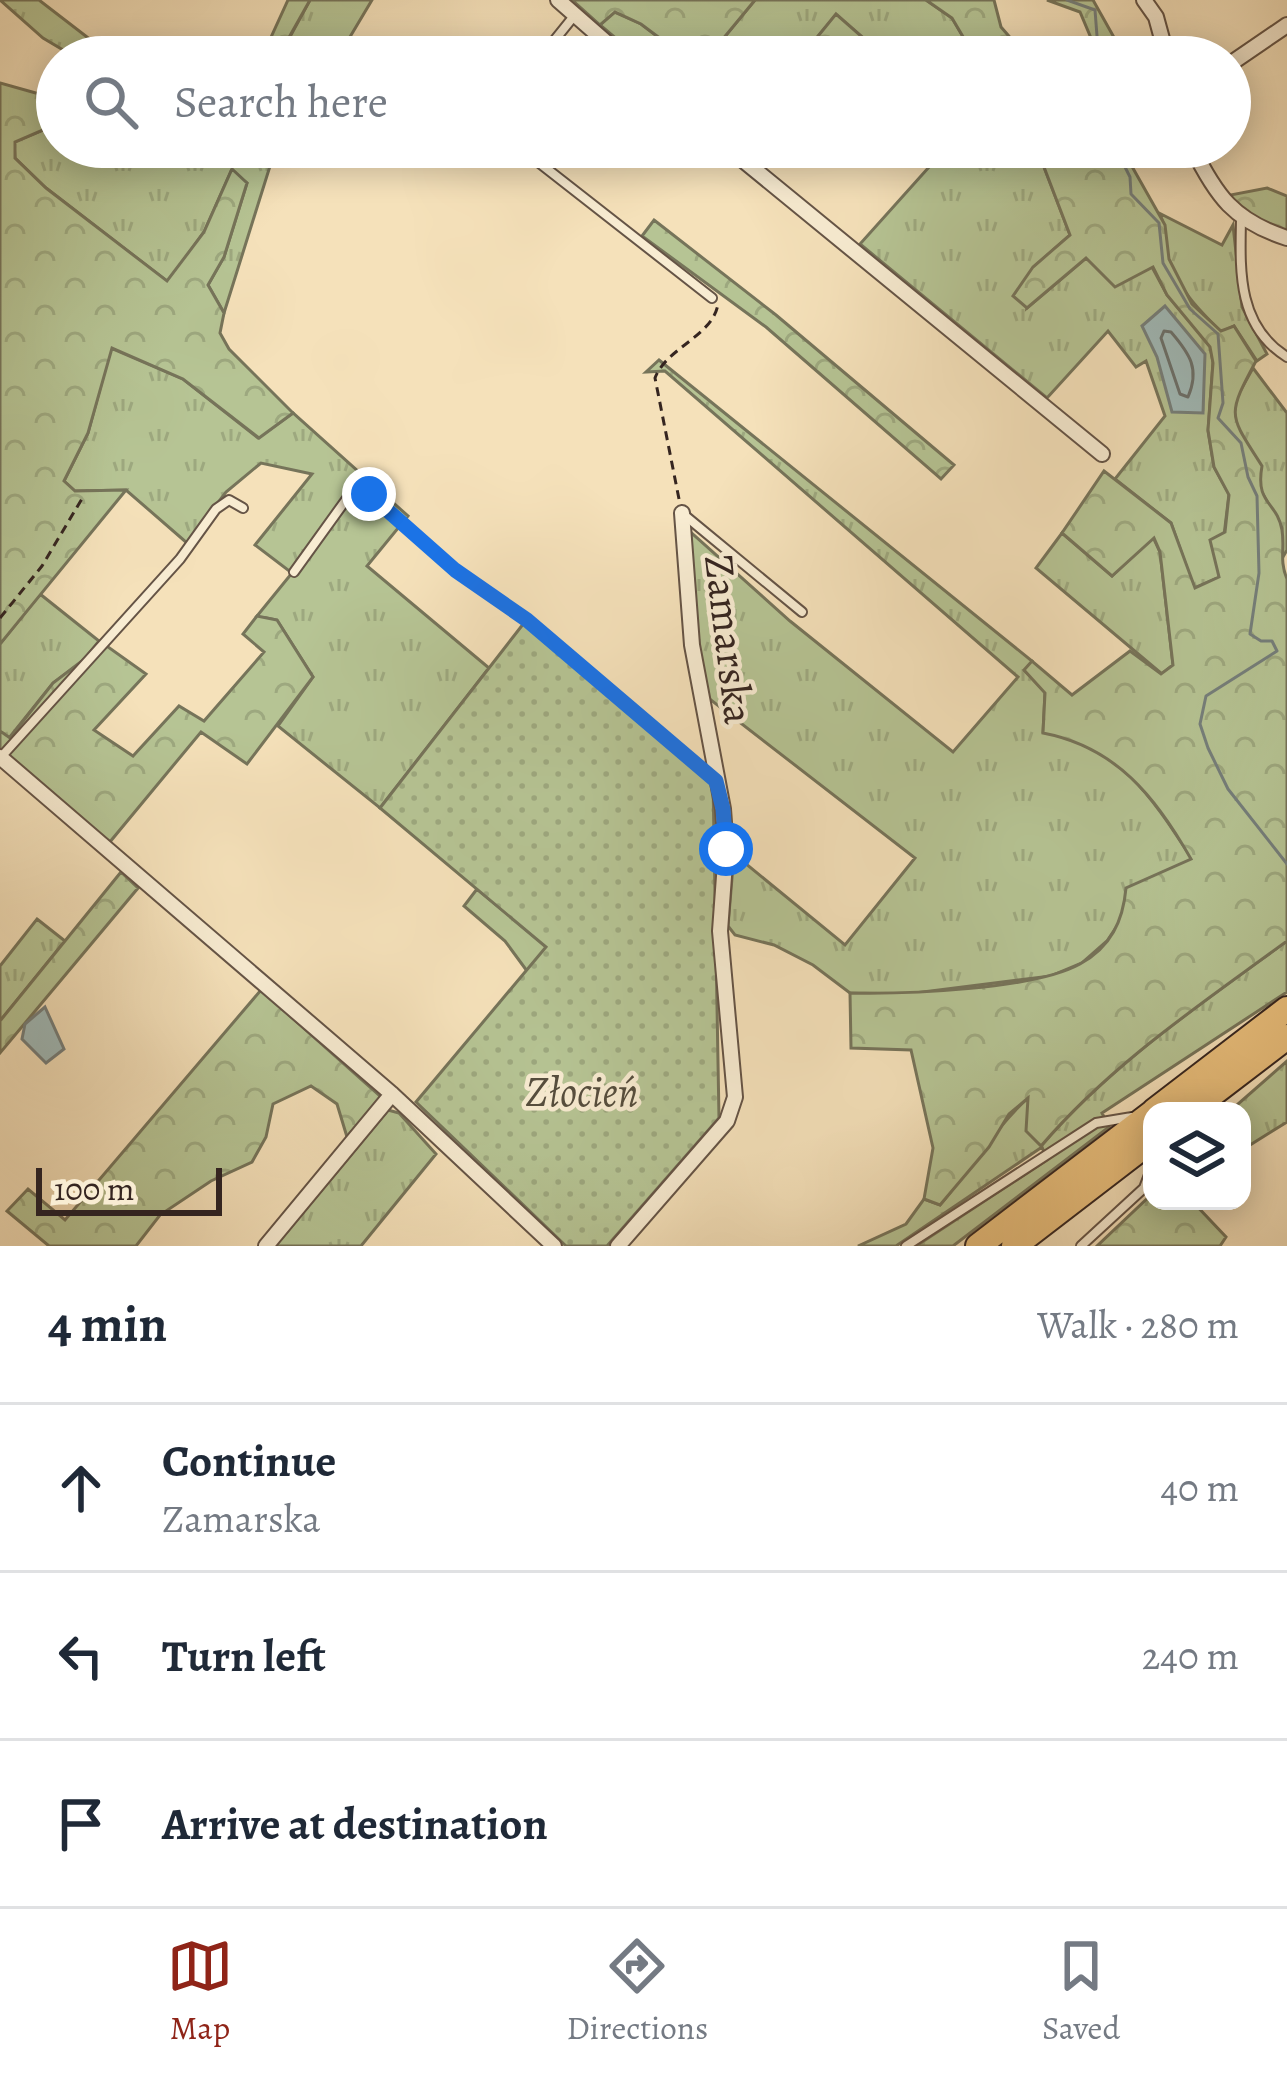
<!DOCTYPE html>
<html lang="en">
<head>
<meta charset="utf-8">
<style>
  :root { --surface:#fff; --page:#f6f6f7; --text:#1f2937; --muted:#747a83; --line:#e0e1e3; --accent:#8f2418 }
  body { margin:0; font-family:Alegreya,serif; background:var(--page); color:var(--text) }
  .controls { position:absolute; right:36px; bottom:36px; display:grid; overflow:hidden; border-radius:24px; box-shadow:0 6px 30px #0003 }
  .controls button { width:108px; height:108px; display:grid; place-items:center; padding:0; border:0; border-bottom:3px solid var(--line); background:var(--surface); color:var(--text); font:60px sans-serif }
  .scale { position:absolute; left:36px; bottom:30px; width:186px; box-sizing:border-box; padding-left:12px; border:6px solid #352520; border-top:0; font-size:33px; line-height:42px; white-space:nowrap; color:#352520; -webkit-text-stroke:9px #f8ecd2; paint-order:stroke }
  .stop { position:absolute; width:36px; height:36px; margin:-27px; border:9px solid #1a73e8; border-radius:50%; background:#fff }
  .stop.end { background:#1a73e8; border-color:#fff; box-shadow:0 3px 12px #0008 }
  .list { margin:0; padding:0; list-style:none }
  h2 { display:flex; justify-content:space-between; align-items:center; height:156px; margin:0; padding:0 48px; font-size:51px }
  h2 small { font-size:39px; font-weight:400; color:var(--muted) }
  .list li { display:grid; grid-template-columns:78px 1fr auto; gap:36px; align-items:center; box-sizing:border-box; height:168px; padding:0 48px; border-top:3px solid var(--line) }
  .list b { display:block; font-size:45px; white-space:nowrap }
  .list p { margin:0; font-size:39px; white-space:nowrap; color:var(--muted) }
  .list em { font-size:39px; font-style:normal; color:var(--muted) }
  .icon { flex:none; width:66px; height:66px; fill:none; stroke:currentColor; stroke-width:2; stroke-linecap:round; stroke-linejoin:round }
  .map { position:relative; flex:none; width:1287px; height:1246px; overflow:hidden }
  .search { position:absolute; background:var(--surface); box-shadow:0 6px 30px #0003; left:36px; right:36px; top:36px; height:132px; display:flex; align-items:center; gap:30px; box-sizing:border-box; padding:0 42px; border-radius:66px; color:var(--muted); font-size:45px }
  .sheet { height:660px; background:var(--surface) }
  nav { display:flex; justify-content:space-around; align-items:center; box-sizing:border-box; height:168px; border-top:3px solid var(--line); background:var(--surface); font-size:33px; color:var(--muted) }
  nav a { display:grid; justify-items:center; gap:6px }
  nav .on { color:var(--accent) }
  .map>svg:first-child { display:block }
</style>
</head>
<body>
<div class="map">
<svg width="1287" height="1246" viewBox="0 0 1287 1246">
  <defs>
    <pattern id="grass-tufts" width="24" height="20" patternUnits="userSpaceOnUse" patternTransform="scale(3)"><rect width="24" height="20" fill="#b6c494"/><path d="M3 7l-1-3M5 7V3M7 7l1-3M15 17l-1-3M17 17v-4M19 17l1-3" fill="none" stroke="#9da87f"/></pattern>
    <pattern id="forest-crowns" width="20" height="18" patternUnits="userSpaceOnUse" patternTransform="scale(3)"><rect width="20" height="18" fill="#b6c494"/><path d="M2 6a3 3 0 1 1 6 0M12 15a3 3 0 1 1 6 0" fill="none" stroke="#9da87f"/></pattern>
    <pattern id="park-dots" width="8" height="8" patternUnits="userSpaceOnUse" patternTransform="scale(3)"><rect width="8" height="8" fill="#b6c494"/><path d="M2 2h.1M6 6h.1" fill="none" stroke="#9da87f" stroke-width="1.8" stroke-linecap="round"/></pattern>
  </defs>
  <rect width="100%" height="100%" fill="#f5e1ba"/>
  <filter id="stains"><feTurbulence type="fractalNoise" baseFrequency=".00167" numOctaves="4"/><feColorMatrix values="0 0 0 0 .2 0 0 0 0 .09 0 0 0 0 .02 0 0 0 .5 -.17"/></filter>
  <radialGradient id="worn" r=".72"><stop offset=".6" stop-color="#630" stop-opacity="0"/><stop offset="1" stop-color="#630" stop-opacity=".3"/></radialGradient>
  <path fill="url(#grass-tufts)" stroke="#76745a" stroke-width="3" d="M 0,0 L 39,0 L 113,57 L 75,57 L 43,38 Z
    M 310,0 L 372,0 L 338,57 L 279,57 Z
    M 755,0 L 926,0 L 952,18 L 975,57 L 885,57 L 836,15 L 801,57 L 708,57 Z
    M 614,12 L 641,24 L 674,49 L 669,57 L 638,57 L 600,25 Z
    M 57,124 L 57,147 L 276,147 L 224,313 L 208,285 L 224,257 L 247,183 L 231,171 L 204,232 L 168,282 L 46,188 L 15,158 L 14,142 Z
    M 947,147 L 1029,147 L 1039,154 L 1070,235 L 1034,267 L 1027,308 L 1086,258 L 1152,267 L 1167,295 L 1210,346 L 1213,362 L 1208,431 L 1214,467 L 1229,494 L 1219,577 L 1194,588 L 1171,523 L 1115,479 L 1165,416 L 1146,361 L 1136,367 L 1108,331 L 1047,398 L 860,244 Z
    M 1159,213 L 1222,245 L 1233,225 L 1242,307 L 1267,354 L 1257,361 L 1234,326 L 1221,332 C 1200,311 1179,290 1169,261 C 1164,245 1168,229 1159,213 Z
    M 111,348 L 183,379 L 258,438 L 293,413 L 408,516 L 367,566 L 489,668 L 380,808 L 278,726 L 313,677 L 277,620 L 257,616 L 292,573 L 255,545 L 312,474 L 261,463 L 226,492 L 187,543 L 126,490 L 75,491 L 64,481 L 88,433 Z
    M 659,360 L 1032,661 L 1025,671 L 1045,692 L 1043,732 C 1121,748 1151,796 1192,859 L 1123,917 L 1107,941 L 1082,963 L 1051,976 L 907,994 L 850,993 L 813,965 L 774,945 L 735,935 L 728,926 L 734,854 L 845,945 L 915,858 L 707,697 L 697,647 L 687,529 L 790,621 L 953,752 L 1018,677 L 665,371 L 646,372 Z
    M 1253,368 L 1287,413 L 1287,550 L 1280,562 L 1282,528 L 1259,487 L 1234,422 L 1234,402 Z
    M 1062,533 L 1112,576 L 1153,537 L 1160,552 L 1173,665 L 1162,674 L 1036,568 Z
    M 40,594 L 99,641 L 83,661 L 53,683 L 9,738 L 0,731 L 0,644 Z
    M 477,889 L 547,947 L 527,971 L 505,941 L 464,906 Z
    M 37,919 L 65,941 L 0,1021 L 0,966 Z
    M 1287,941 L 1287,992 L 1102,1113 L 1109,1127 L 953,1246 L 916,1246 L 1047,1160 L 1042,1147 L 896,1246 L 858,1246 L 906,1224 L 924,1199 L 940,1205 C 969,1171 998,1124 1030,1096 L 1042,1145 C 1112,1064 1200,1004 1287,941 Z
    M 1287,1061 L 1287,1122 L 1242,1150 L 1242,1111 L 1230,1111 Z
    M 388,1110 L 399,1113 L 436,1154 L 361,1246 L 275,1246 Z"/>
  <path fill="url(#forest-crowns)" stroke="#76745a" stroke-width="3" d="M 288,0 L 310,0 L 278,57 L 262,57 Z
    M 572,0 L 755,0 L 708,57 L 669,57 L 673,48 L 641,24 L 615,12 L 600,25 Z
    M 926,0 L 994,0 L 1001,27 L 1027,57 L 975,57 L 952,18 Z
    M 1047,0 L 1093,0 L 1125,57 L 1099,57 L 1080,12 Z
    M 836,14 L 885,57 L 801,57 Z
    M 0,83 L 57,99 L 57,124 L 15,142 L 15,158 L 46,188 L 167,281 L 204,232 L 232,169 L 247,183 L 224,257 L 208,285 L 224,313 L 220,333 L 229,349 L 293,413 L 259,438 L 183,379 L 112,348 L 88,433 L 64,481 L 75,491 L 126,490 L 0,644 Z
    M 1029,147 L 1121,147 L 1165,225 L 1169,259 L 1192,304 L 1221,331 L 1234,326 L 1256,361 C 1226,417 1229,414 1262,466 C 1255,505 1277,501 1282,530 C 1285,549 1279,560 1287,579 L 1287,941 C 1200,1005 1112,1063 1041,1146 L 1026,1131 L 1028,1098 L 1009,1114 L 989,1147 L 940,1205 L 924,1199 L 933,1148 L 911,1050 L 851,1048 L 850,993 C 905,994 1033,990 1080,964 C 1111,947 1123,921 1126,888 L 1191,859 C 1156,797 1116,747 1043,733 L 1045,693 L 1024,670 L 1032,661 L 1072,695 L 1130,651 L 1161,674 L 1173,665 L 1160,552 L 1154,538 L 1112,576 L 1062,533 L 1104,471 L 1171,523 L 1195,588 L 1219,577 L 1210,540 L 1225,532 L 1229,495 L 1214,467 L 1208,430 L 1213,363 L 1210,347 L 1167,295 L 1153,267 L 1115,287 L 1086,258 L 1027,308 L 1013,296 L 1033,267 L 1070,235 L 1039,154 Z
    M 1267,188 L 1287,196 L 1287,233 L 1261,225 L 1225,196 Z
    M 654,220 L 776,315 L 954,465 L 941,479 L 766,327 L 642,236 Z
    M 257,616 L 277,620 L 313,677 L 247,764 L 201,732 L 109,843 L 0,750 L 0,731 L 10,738 L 53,683 L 104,644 L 146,674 L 94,730 L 133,756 L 179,706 L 204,721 L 264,652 L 243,634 Z
    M 121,872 L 138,888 L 0,1053 L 0,1021 Z
    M 261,990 L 381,1097 L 347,1137 L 337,1104 L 311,1086 L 273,1104 L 266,1137 L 252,1162 L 211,1181 L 160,1215 L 136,1246 L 49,1246 L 7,1211 L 28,1189 L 65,1220 Z
    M 1152,1194 L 1152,1201 L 1192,1201 L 1226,1237 L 1220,1246 L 1097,1246 Z"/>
  <path fill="url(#park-dots)" stroke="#76745a" stroke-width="3" d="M 524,623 L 713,781 L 719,1118 L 607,1246 L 566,1246 L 416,1102 L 546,947 L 380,808 Z"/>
  <path fill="#a0bbba" stroke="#757f7c" stroke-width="3" d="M 1165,306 L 1205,354 L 1203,413 L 1172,412 L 1157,357 L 1142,326 Z
    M 45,1007 L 64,1049 L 46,1063 L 22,1039 L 25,1024 Z"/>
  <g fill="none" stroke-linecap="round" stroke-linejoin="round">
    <path stroke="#6a706d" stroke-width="3" d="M 1164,331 L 1171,332 C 1190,354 1200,369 1188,397 L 1180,394 L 1161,338 Z"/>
    <path stroke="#757f7c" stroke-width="3" d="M 1067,0 L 1095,10 L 1098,49 L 1109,57
      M 1115,147 L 1130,177 L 1131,194 L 1159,223 L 1163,263 L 1190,309 L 1218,334 L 1223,403 L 1218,418 L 1241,443 L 1248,477 L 1257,496 L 1259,573 L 1250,634 L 1261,641 L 1272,641 L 1277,651 L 1206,696 L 1200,724 L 1208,748 L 1228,789 L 1287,864"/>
    <g stroke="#655446" stroke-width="12">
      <path id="service" d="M 541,57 L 574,16
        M 519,147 L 712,298
        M 1241,219 C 1240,270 1237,326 1287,357
        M 683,514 L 802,612
        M 294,572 L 348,497 L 359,490 L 369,494 L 455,570 L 527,620 L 715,780
        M 1,757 L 180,559 L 216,509 L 229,500 L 243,508
        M 906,1246 L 1096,1123 L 1132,1117
        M 1081,1246 L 1144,1188 L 1152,1167"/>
    </g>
    <g stroke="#655446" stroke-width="18">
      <path id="minor" d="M 558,0 L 623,57
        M 1144,0 L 1156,17 L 1167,57
        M 1230,64 L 1287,25
        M 727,147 L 1102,454
        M 1192,147 C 1216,196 1234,221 1287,238
        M 0,757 L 392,1094 L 554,1246
        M 266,1246 L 392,1094
        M 618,1246 L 727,1121 L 735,1097 L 720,931 L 726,849 L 723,809 L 692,645 L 682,513"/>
    </g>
    <g stroke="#352520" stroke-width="28">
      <path id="motorway" d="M 1154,1111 L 1287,1009
        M 1190,1111 L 1287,1037
        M 978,1246 L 1152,1113
        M 1014,1246 L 1152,1140"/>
    </g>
    <path stroke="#352520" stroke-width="3" stroke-dasharray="9 6" stroke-linecap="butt" d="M 679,499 L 655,378 C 666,348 713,336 718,304
      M 0,618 L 42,566 L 83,497"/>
    <use href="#service" stroke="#f8ecd2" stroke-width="8"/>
    <use href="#minor" stroke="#f8ecd2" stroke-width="14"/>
    <use href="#motorway" stroke="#eac07d" stroke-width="24"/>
  </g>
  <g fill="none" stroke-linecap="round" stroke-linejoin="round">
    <path stroke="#1a73e8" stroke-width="15" d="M 369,494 L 455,570 L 527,620 L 716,781 L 723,809 L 726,849"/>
  </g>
  <g text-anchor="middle" stroke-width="9" stroke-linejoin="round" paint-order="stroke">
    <g font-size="42" fill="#352520" stroke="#f8ecd2">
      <text transform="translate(730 639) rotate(83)" y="15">Zamarska</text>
    </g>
    <g font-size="42" font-style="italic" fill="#554d3d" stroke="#f8ecd2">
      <text x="582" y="1106">Złocień</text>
    </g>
  </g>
  <rect width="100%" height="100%" filter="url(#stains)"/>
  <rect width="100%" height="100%" fill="url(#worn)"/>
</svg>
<div class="controls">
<button><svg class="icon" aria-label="layers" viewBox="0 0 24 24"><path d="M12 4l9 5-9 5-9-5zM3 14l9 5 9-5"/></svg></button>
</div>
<div class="scale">100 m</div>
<div class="stop" style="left:726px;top:849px"></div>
<div class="stop end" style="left:369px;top:494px"></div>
<div class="search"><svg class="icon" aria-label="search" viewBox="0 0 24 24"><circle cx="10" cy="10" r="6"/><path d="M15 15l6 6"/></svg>Search here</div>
</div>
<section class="sheet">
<h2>4 min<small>Walk · 280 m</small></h2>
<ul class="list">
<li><svg class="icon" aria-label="ahead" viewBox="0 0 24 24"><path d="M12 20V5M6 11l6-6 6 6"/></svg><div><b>Continue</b><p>Zamarska</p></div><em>40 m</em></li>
<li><svg class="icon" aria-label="left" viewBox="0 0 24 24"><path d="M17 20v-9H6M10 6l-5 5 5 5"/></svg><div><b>Turn left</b></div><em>240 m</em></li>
<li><svg class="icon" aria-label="arrive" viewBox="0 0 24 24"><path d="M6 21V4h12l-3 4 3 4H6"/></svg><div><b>Arrive at destination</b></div></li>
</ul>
</section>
<nav>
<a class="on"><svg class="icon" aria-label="map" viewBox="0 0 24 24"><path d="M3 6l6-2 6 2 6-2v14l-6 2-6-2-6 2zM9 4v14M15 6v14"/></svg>Map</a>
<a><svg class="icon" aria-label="directions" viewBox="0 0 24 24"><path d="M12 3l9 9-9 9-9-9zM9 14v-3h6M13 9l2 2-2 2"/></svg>Directions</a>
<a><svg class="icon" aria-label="saved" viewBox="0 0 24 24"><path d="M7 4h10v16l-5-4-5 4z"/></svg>Saved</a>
</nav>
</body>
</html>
